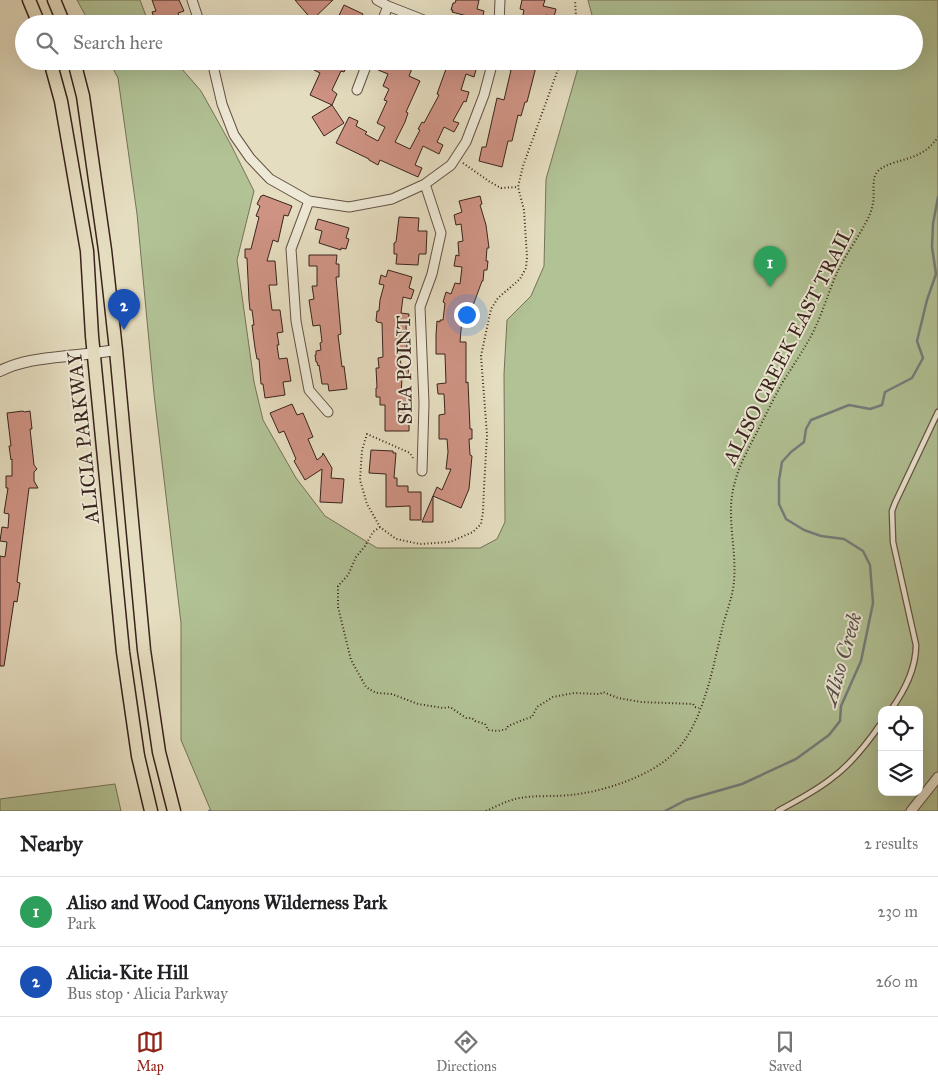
<!DOCTYPE html>
<html lang="en">
<head>
<meta charset="utf-8">
<style>
  :root { --surface:#fff; --page:#f6f6f6; --text:#202124; --muted:#757577; --line:#e0e0e0; --accent:#8f2418 }
  body { margin:0; font-family:"IM FELL Great Primer",serif; background:var(--page); color:var(--text) }
  .controls { position:absolute; right:15px; bottom:15px; display:grid; overflow:hidden; border-radius:10px; box-shadow:0 5px 20px #0002 }
  .controls button { width:45px; height:45px; display:grid; place-items:center; padding:0; border:0; border-bottom:1px solid var(--line); background:var(--surface); color:var(--text); font:25px sans-serif }
  .you { position:absolute; left:466px; top:314px; width:18px; height:18px; margin:-12px; border:4px solid #fff; border-radius:50%; background:#1a73e8; box-shadow:0 0 0 8px #1a73e833 }
  .badge { display:grid; place-items:center; width:32px; height:32px; border-radius:50%; background:var(--accent); color:#fff; font-size:16px; font-weight:700 }
  .pin { position:absolute; translate:-50% -41px; filter:drop-shadow(0 1px 2px #0008) }
  .pin::after { content:''; position:absolute; top:26px; width:18px; height:15px; background:inherit; clip-path:polygon(0 0,100% 0,50% 100%) }
  .list { margin:0; padding:0; list-style:none }
  h2 { display:flex; justify-content:space-between; align-items:center; height:65px; margin:0; padding:0 20px; font-size:21px }
  h2 small { font-size:16px; font-weight:400; color:var(--muted) }
  .list li { display:grid; grid-template-columns:32px 1fr auto; gap:15px; align-items:center; box-sizing:border-box; height:70px; padding:0 20px; border-top:1px solid var(--line) }
  .list b { display:block; font-size:19px; white-space:nowrap }
  .list p { margin:0; font-size:16px; white-space:nowrap; color:var(--muted) }
  .list em { font-size:16px; font-style:normal; color:var(--muted) }
  .icon { flex:none; width:28px; height:28px; fill:none; stroke:currentColor; stroke-width:2; stroke-linecap:round; stroke-linejoin:round }
  .map { position:relative; flex:none; width:938px; height:811px; overflow:hidden }
  .search { position:absolute; background:var(--surface); box-shadow:0 5px 20px #0002; left:15px; right:15px; top:15px; height:55px; display:flex; align-items:center; gap:12px; box-sizing:border-box; padding:0 18px; border-radius:28px; color:var(--muted); font-size:19px }
  .sheet { height:205px; background:var(--surface) }
  nav { display:flex; justify-content:space-around; align-items:center; box-sizing:border-box; height:70px; border-top:1px solid var(--line); background:var(--surface); font-size:14px; color:var(--muted) }
  nav a { display:grid; justify-items:center; gap:2px }
  nav .on { color:var(--accent) }
  .map>svg:first-child { display:block }
</style>
</head>
<body>
<div class="map">
<svg width="938" height="811" viewBox="0 0 938 811">
  <rect width="100%" height="100%" fill="#e5ddc0"/>
  <filter id="stains"><feTurbulence type="fractalNoise" baseFrequency=".004" numOctaves="4"/><feColorMatrix values="0 0 0 0 .2 0 0 0 0 .09 0 0 0 0 .02 0 0 0 .5 -.17"/></filter>
  <radialGradient id="worn" r=".72"><stop offset=".6" stop-color="#630" stop-opacity="0"/><stop offset="1" stop-color="#630" stop-opacity=".3"/></radialGradient>
  <path fill="#b1c295" stroke="#757258" fill-rule="evenodd" d="M 77,0 L 140,0 L 149,24 L 90,24 Z
    M 588,0 L 938,0 L 938,811 L 211,811 L 181,740 L 181,623 L 154,394 L 137,214 L 118,78 L 109,61 L 175,61 L 201,91 L 230,143 L 254,191 L 237,260 L 254,382 L 263,420 L 296,478 L 325,516 L 377,548 L 480,548 L 497,539 L 505,522 L 504,374 L 507,320 L 531,296 L 544,266 L 546,179 L 580,61 L 914,61 L 914,24 L 590,24 L 592,15 ZM 882,710 L 919,710 L 919,792 L 882,792 Z
    M 115,784 L 121,811 L 0,811 L 0,799 Z"/>
  <g fill="none" stroke-linecap="round" stroke-linejoin="round">
    <path stroke="#747d7d" stroke-width="2.5" d="M 209,811 L 210,811
      M 665,811 L 686,800 L 742,784 L 796,759 L 829,735 L 840,721 L 841,706 L 861,661 L 873,603 L 870,565 L 863,551 L 844,539 L 821,536 L 804,530 L 786,519 L 779,504 L 779,480 L 782,462 L 791,452 L 804,442 L 806,429 L 811,420 L 829,413 L 849,405 L 870,409 L 882,405 L 885,392 L 912,378 L 923,358 L 917,341 L 927,300 L 936,274 L 932,247 L 933,224 L 938,197"/>
  </g>
  <path fill="#cf9384" stroke="#39231c" d="M 152,0 L 179,0 L 184,11 L 178,13 L 182,24 L 156,24 L 152,12 L 156,11 Z
    M 295,0 L 333,0 L 312,20 Z
    M 456,0 L 479,0 L 477,9 L 484,11 L 482,20 L 452,12 L 453,10 L 451,10 L 453,3 L 455,3 Z
    M 522,0 L 545,0 L 543,6 L 556,9 L 554,17 L 546,15 L 544,24 L 521,24 L 524,10 L 520,9 Z
    M 344,5 L 363,14 L 359,24 L 335,24 Z
    M 318,61 L 349,61 L 344,72 L 341,71 L 332,90 L 337,94 L 332,105 L 344,123 L 324,136 L 312,117 L 332,105 L 310,95 L 320,73 L 314,70 Z
    M 382,61 L 415,61 L 409,76 L 420,81 L 406,112 L 408,113 L 405,122 L 395,142 L 410,149 L 420,130 L 418,129 L 422,122 L 424,123 L 439,95 L 437,94 L 446,69 L 444,68 L 446,61 L 467,61 L 467,64 L 477,66 L 474,77 L 466,74 L 461,90 L 469,92 L 466,102 L 464,101 L 453,121 L 459,123 L 454,132 L 444,127 L 437,142 L 443,145 L 439,154 L 423,146 L 415,165 L 422,168 L 418,177 L 380,160 L 378,165 L 369,160 L 369,159 L 336,143 L 349,117 L 358,121 L 356,126 L 367,132 L 365,134 L 378,141 L 385,127 L 377,123 L 387,101 L 384,100 L 389,89 L 383,86 L 388,74 L 378,70 Z
    M 508,61 L 536,61 L 535,67 L 536,67 L 527,102 L 525,102 L 521,116 L 518,115 L 512,141 L 508,141 L 502,167 L 479,161 L 482,147 L 486,147 L 497,98 L 504,100 L 511,70 L 506,69 Z
    M 263,195 L 292,206 L 288,216 L 284,215 L 278,242 L 273,240 L 267,261 L 275,261 L 277,285 L 269,285 L 272,310 L 280,310 L 283,332 L 277,333 L 279,345 L 277,345 L 279,359 L 287,358 L 291,381 L 283,382 L 285,395 L 265,398 L 263,384 L 261,384 L 259,359 L 257,359 L 255,348 L 252,325 L 254,325 L 252,310 L 250,310 L 249,300 L 247,258 L 245,258 L 245,249 L 251,249 L 259,217 L 256,216 L 260,206 L 257,204 L 261,196 L 262,196 Z
    M 480,196 L 482,204 L 480,205 L 486,225 L 489,248 L 487,248 L 486,261 L 488,261 L 487,270 L 484,270 L 483,281 L 482,281 L 471,311 L 463,308 L 460,342 L 466,342 L 466,383 L 468,382 L 470,429 L 472,429 L 472,439 L 469,439 L 470,455 L 472,456 L 469,489 L 461,508 L 433,496 L 437,487 L 442,490 L 451,469 L 446,469 L 448,452 L 447,439 L 439,439 L 439,415 L 445,414 L 444,394 L 438,394 L 437,384 L 446,383 L 445,354 L 436,354 L 436,335 L 437,321 L 440,322 L 440,320 L 443,320 L 445,303 L 443,302 L 446,292 L 451,294 L 455,283 L 460,284 L 462,267 L 454,266 L 456,255 L 459,256 L 458,242 L 463,241 L 461,224 L 456,225 L 454,215 L 462,212 L 459,201 Z
    M 399,217 L 419,218 L 418,231 L 427,231 L 426,254 L 419,254 L 418,265 L 396,264 L 397,254 L 394,254 L 394,243 L 396,242 Z
    M 318,219 L 349,228 L 346,238 L 349,239 L 346,249 L 341,248 L 341,250 L 319,243 L 322,231 L 315,229 Z
    M 309,255 L 337,255 L 336,264 L 339,264 L 339,277 L 336,277 L 341,334 L 338,335 L 342,367 L 344,366 L 347,389 L 329,391 L 328,384 L 322,384 L 319,365 L 318,366 L 317,362 L 316,362 L 315,355 L 316,355 L 316,351 L 321,350 L 320,343 L 322,342 L 320,325 L 313,326 L 309,300 L 314,299 L 312,286 L 317,286 L 317,266 L 309,266 Z
    M 388,270 L 412,277 L 409,288 L 414,290 L 411,299 L 403,297 L 401,313 L 409,314 L 408,325 L 406,324 L 407,351 L 400,351 L 401,368 L 408,367 L 409,378 L 402,378 L 401,395 L 409,395 L 409,431 L 385,431 L 385,405 L 380,405 L 380,397 L 376,397 L 376,388 L 377,388 L 376,368 L 379,368 L 378,358 L 383,357 L 382,323 L 377,322 L 377,321 L 376,321 L 377,311 L 379,311 L 380,300 L 384,285 L 379,284 L 381,275 L 386,277 Z
    M 292,404 L 297,415 L 303,413 L 313,437 L 308,439 L 317,460 L 322,456 L 323,453 L 332,468 L 331,478 L 344,479 L 342,503 L 320,502 L 322,469 L 305,480 L 294,461 L 296,459 L 284,431 L 279,433 L 270,413 Z
    M 23,411 L 24,412 L 30,411 L 32,429 L 30,429 L 34,465 L 37,469 L 34,472 L 34,481 L 38,488 L 29,488 L 17,582 L 20,583 L 17,602 L 14,601 L 4,666 L 0,666 L 0,556 L 5,557 L 7,542 L 0,541 L 2,527 L 8,528 L 9,514 L 4,513 L 8,488 L 6,488 L 6,476 L 12,476 L 12,459 L 11,460 L 9,446 L 11,446 L 7,413 Z
    M 371,450 L 393,451 L 393,453 L 396,453 L 394,478 L 397,478 L 397,486 L 408,486 L 408,492 L 421,492 L 421,520 L 410,520 L 410,506 L 386,507 L 386,474 L 369,473 Z
    M 433,496 L 433,522 L 422,522 Z"/>
  <g fill="none" stroke-linecap="round" stroke-linejoin="round">
    <g stroke="#645245" stroke-width="7">
      <path id="service" d="M 891,710 C 905,690 916,669 916,645 L 893,542 L 892,511 L 895,503 L 938,412
        M 778,811 C 796,801 816,791 832,778 C 850,765 869,741 882,722"/>
    </g>
    <g stroke="#645245" stroke-width="11">
      <path id="minor" d="M 192,0 L 200,24
        M 377,0 L 388,6 L 434,24
        M 381,24 L 388,6
        M 499,24 L 500,0
        M 212,61 L 222,104 L 234,135 L 250,158 L 270,179 L 309,201 L 349,207 L 392,199 L 425,184 L 451,165 L 466,142 L 484,95 L 493,61
        M 357,90 L 368,61
        M 309,201 L 291,249 L 296,321 L 309,390 L 328,412
        M 422,471 L 424,403 L 420,307 L 432,274 L 441,233 L 425,184
        M 911,811 L 938,777"/>
    </g>
    <g stroke="#645245" stroke-width="12">
      <path id="tertiary" d="M 0,371 C 24,359 50,358 77,355 C 90,354 103,352 116,350"/>
    </g>
    <g stroke="#39231c" stroke-width="15">
      <path id="primary" d="M 29,0 L 39,24
        M 54,0 L 64,24
        M 50,61 L 61,101 L 87,251 L 92,336 L 123,652 L 138,756 L 151,811
        M 74,61 L 83,96 L 105,250 L 116,350 L 144,650 L 159,752 L 174,811"/>
    </g>
    <path stroke="#39231c" stroke-width="2" stroke-dasharray="1 2.5" stroke-linecap="butt" d="M 574,24 L 576,17 L 575,0
      M 463,163 L 490,182 L 501,188 L 518,187
      M 413,458 L 410,453 L 367,434 L 362,450 L 360,480 L 367,504 L 380,527 L 396,539 L 420,544 L 450,542 L 473,532 L 481,524 L 483,512 L 484,488 L 487,435 L 481,356 L 491,309 L 498,298 L 520,279 L 526,268 L 527,257 L 524,210 L 518,187 L 523,166 L 561,61
      M 380,527 L 373,532 L 365,546 L 356,557 L 348,575 L 338,586 L 338,607 L 351,660 L 366,687 L 376,693 L 392,694 L 418,704 L 443,708 L 450,707 L 466,718 L 472,718 L 475,721 L 485,724 L 488,730 L 498,731 L 507,729 L 508,726 C 516,723 524,719 532,717 L 537,707 L 553,697 L 574,693 L 600,694 L 603,692 L 618,698 L 641,702 L 693,704 L 695,707 L 699,708
      M 486,811 C 497,806 508,800 520,798 C 536,795 553,797 570,795 C 602,792 649,777 673,754 C 704,724 713,666 723,625 C 727,611 733,595 734,581 C 737,548 725,514 735,482 C 739,465 749,448 757,432 C 766,415 774,397 784,380 C 793,366 802,352 810,338 C 821,318 827,296 836,275 C 844,257 856,241 865,224 C 869,217 872,210 873,203 C 875,193 871,181 877,172 C 882,167 887,165 893,163 C 912,157 926,155 938,137"/>
    <use href="#service" stroke="#eee9d6" stroke-width="4.5"/>
    <use href="#minor" stroke="#eee9d6" stroke-width="9"/>
    <use href="#tertiary" stroke="#eee9d6" stroke-width="10"/>
    <use href="#primary" stroke="#e5ddc0" stroke-width="12"/>
  </g>
  <g text-anchor="middle" stroke-width="4" stroke-linejoin="round" paint-order="stroke">
    <g font-size="20" fill="#39231c" stroke="#eee9d6">
      <text transform="translate(788 345) rotate(-63)" y="7">ALISO CREEK EAST TRAIL</text>
      <text transform="translate(404 370) rotate(-91)" y="7">SEA POINT</text>
      <text transform="translate(83 438) rotate(-96)" y="7">ALICIA PARKWAY</text>
    </g>
    <g font-size="21" font-style="italic" fill="#56504c" stroke="#eee9d6">
      <text transform="translate(842 659) rotate(-74)" y="7">Aliso Creek</text>
    </g>
  </g>
  <rect width="100%" height="100%" filter="url(#stains)"/>
  <rect width="100%" height="100%" fill="url(#worn)"/>
</svg>
<div class="controls">
<button><svg class="icon" aria-label="locate" viewBox="0 0 24 24"><circle cx="12" cy="12" r="6"/><path d="M12 2v4M12 18v4M2 12h4M18 12h4"/></svg></button>
<button><svg class="icon" aria-label="layers" viewBox="0 0 24 24"><path d="M12 4l9 5-9 5-9-5zM3 14l9 5 9-5"/></svg></button>
</div>
<div class="you"></div>
<div class="pin badge" style="left:770px;top:287px;background:#2e9e5b">1</div>
<div class="pin badge" style="left:124px;top:330px;background:#1a4fb4">2</div>
<div class="search"><svg class="icon" aria-label="search" viewBox="0 0 24 24"><circle cx="10" cy="10" r="6"/><path d="M15 15l6 6"/></svg>Search here</div>
</div>
<section class="sheet">
<h2>Nearby<small>2 results</small></h2>
<ul class="list">
<li><span class="badge" style="background:#2e9e5b">1</span><div><b>Aliso and Wood Canyons Wilderness Park</b><p>Park</p></div><em>230 m</em></li>
<li><span class="badge" style="background:#1a4fb4">2</span><div><b>Alicia-Kite Hill</b><p>Bus stop · Alicia Parkway</p></div><em>260 m</em></li>
</ul>
</section>
<nav>
<a class="on"><svg class="icon" aria-label="map" viewBox="0 0 24 24"><path d="M3 6l6-2 6 2 6-2v14l-6 2-6-2-6 2zM9 4v14M15 6v14"/></svg>Map</a>
<a><svg class="icon" aria-label="directions" viewBox="0 0 24 24"><path d="M12 3l9 9-9 9-9-9zM9 14v-3h6M13 9l2 2-2 2"/></svg>Directions</a>
<a><svg class="icon" aria-label="saved" viewBox="0 0 24 24"><path d="M7 4h10v16l-5-4-5 4z"/></svg>Saved</a>
</nav>
</body>
</html>
